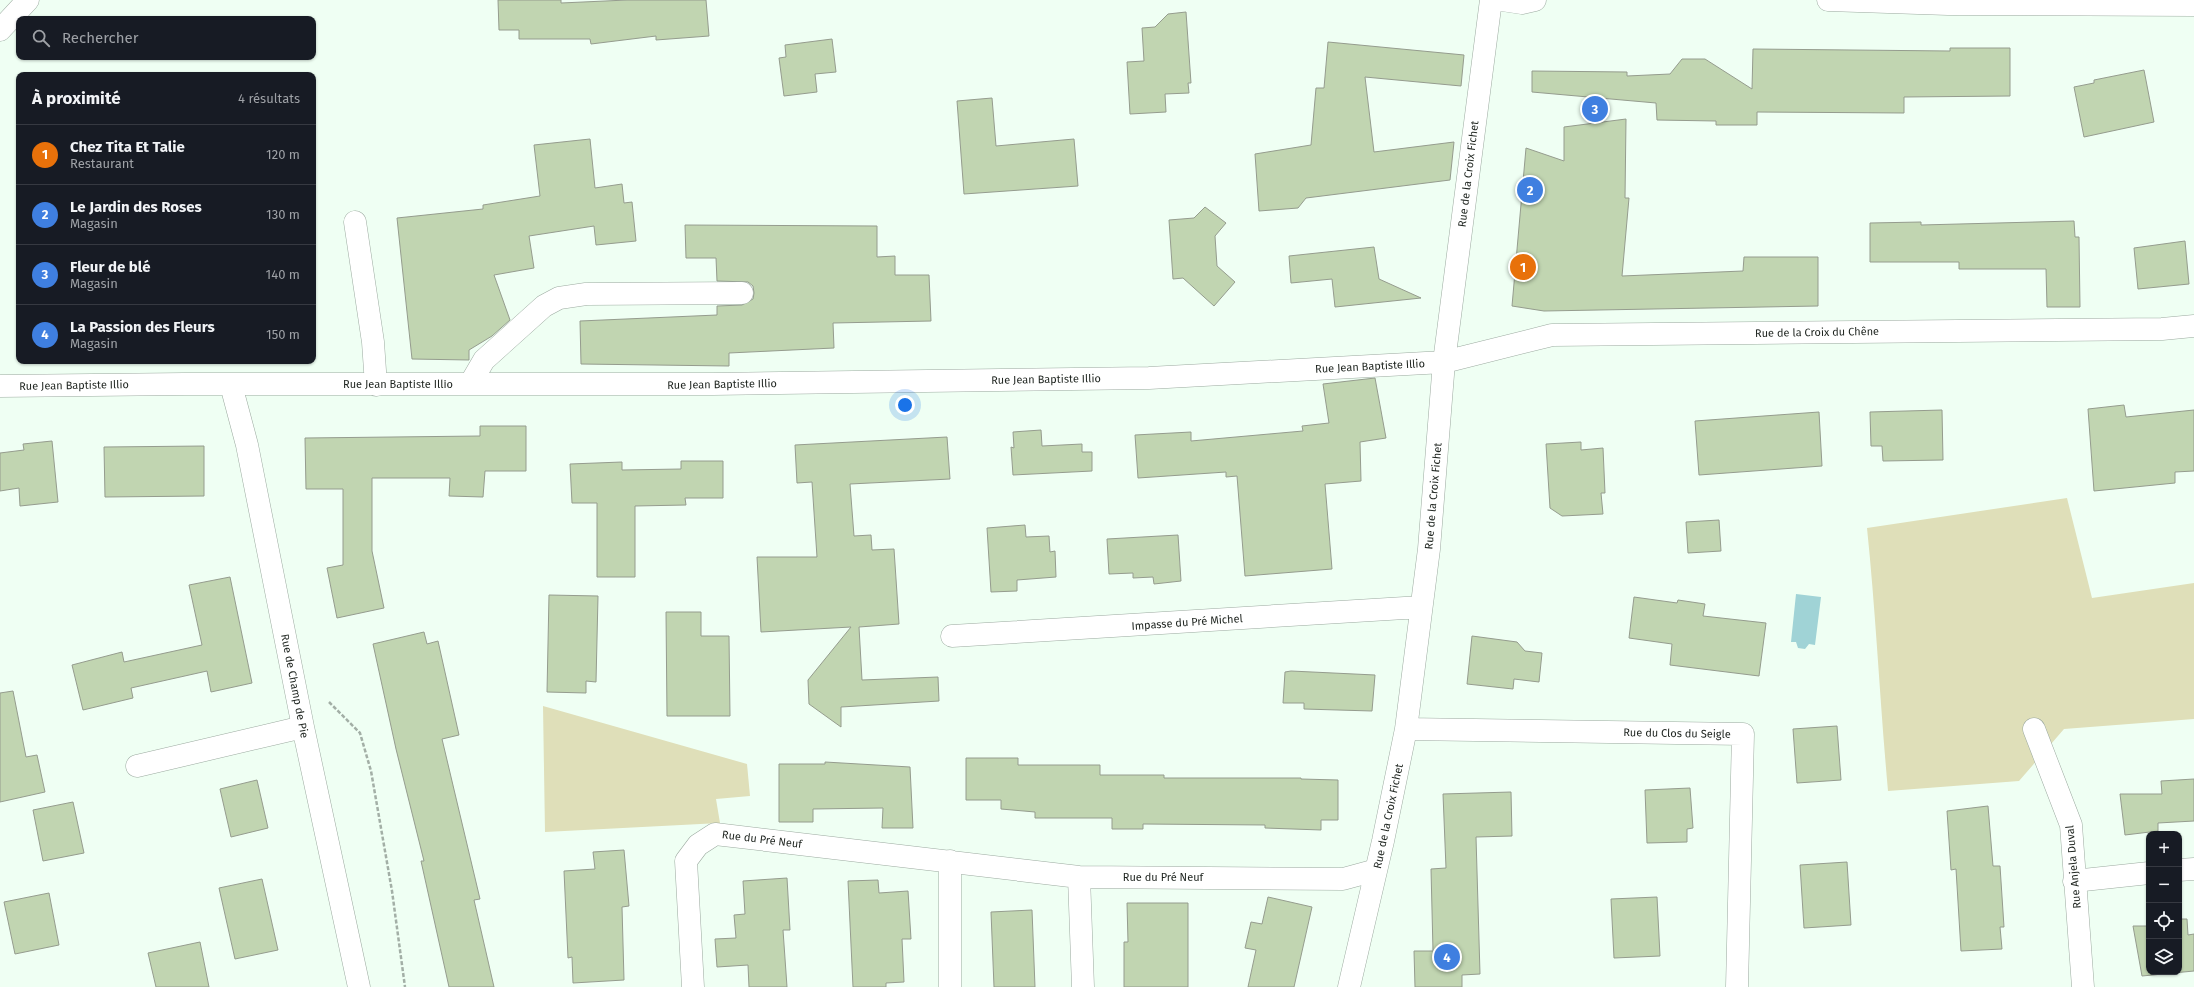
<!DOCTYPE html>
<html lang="fr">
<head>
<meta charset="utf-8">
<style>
  :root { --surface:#171b24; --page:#20242c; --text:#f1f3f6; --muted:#9ea1a6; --line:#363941; --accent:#cb9e8e }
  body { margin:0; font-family:"Fira Sans",sans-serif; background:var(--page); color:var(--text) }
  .controls { position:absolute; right:12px; bottom:12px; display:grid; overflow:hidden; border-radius:8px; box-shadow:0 1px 3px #0004 }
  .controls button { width:36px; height:36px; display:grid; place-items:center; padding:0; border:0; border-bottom:1px solid var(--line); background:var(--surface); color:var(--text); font:20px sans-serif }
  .you { position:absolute; left:905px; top:405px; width:14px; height:14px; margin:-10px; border:3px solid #fff; border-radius:50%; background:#1a73e8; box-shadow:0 0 0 6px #1a73e833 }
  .badge { display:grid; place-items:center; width:26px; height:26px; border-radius:50%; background:var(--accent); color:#fff; font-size:13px; font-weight:700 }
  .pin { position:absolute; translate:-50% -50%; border:2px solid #fff; box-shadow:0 1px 4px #0006 }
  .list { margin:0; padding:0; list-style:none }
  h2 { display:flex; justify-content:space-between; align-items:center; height:52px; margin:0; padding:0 16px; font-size:17px }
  h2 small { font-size:13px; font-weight:400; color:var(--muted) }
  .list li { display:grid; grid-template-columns:26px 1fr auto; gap:12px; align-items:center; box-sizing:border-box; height:60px; padding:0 16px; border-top:1px solid var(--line) }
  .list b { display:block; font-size:15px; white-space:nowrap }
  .list p { margin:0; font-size:13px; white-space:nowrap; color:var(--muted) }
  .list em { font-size:13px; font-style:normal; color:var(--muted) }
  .icon { flex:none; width:22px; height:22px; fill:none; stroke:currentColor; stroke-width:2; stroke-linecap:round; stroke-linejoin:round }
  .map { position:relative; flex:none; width:2194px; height:987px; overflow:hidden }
  .search { position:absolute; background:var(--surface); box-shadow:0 1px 3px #0004; left:16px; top:16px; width:300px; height:44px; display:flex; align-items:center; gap:10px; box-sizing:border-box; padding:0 14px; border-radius:8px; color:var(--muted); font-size:15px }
  .panel { position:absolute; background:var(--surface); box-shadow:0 1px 3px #0004; left:16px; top:72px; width:300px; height:292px; border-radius:8px }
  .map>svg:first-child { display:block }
</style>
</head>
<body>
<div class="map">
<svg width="2194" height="987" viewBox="0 0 2194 987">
  <rect width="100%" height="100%" fill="#effff3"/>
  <path fill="#dfdfb9" d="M 2067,498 L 2092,598 L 2194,583 L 2194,719 L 2064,729 L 2019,781 L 1888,791 C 1880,703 1876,615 1867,528 Z
    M 543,706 L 747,764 L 750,796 L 716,799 L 720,823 L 545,832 Z"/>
  <path fill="#a0d3d6" d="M 1796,594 L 1821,597 L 1815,645 L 1809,644 L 1805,649 L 1798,648 L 1796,642 L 1791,642 Z"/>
  <path fill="#c1d5b1" stroke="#959c8e" d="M 498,0 L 561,0 L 561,3 L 627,0 L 706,0 L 709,36 L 656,40 L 656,36 L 591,44 L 590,39 L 519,39 L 519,30 L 499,30 Z
    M 1186,12 L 1191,83 L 1188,83 L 1189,93 L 1165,94 L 1166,112 L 1130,114 L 1127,62 L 1144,61 L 1142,28 L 1155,27 L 1168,14 Z
    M 832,39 L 836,72 L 815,74 L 817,92 L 784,96 L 779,58 L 786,57 L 785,45 Z
    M 1328,42 L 1464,55 L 1461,86 L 1365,77 L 1374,152 L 1454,142 L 1450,180 L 1306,198 L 1298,208 L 1259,211 L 1255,154 L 1311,145 L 1316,88 L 1324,88 Z
    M 1950,48 L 2010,48 L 2010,96 L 1904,97 L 1904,113 L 1757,112 L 1757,125 L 1716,125 L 1716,121 L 1657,120 L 1656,103 L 1532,92 L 1532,71 L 1627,72 L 1627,76 L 1670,74 L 1682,59 L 1705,59 L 1752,89 L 1753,49 L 1950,51 Z
    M 2144,70 L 2154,122 L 2084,137 L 2074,87 L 2094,83 L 2094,80 Z
    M 992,98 L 996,146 L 1074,139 L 1078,186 L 964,194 L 957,101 Z
    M 1626,119 L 1625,198 L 1629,198 L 1622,276 L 1743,271 L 1744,257 L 1818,257 L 1818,306 L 1544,311 L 1512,306 L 1526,148 L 1564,161 L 1564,127 Z
    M 590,139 L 595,188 L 622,184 L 624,203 L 632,202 L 636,241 L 596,245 L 594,226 L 529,236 L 534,268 L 494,275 L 510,320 L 492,336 L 469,350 L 469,360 L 412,359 L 397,218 L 483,209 L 483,205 L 540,196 L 534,145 Z
    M 1205,207 L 1226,223 L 1215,236 L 1217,266 L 1235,282 L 1214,306 L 1183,278 L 1173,279 L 1169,220 L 1194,218 Z
    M 2074,221 L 2075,237 L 2079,237 L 2080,307 L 2047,307 L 2046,269 L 1959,269 L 1959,262 L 1870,262 L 1870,223 L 1921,222 L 1921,225 Z
    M 685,225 L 877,226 L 877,257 L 895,256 L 895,275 L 929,275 L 931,321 L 833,323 L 834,348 L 729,353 L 729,366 L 581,364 L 580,321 L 717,315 L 717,306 L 742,305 L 753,299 L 754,293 L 753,286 L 748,282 L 717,281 L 716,258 L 686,258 Z
    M 2185,241 L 2189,284 L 2138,289 L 2134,248 Z
    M 1374,247 L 1379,279 L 1421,298 L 1335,307 L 1332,279 L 1291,283 L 1289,256 Z
    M 1375,378 L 1386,438 L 1360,442 L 1361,481 L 1325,484 L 1332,569 L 1245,576 L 1237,476 L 1226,477 L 1226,472 L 1138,478 L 1135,435 L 1191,432 L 1191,441 L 1303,431 L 1302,426 L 1329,423 L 1323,384 Z
    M 2124,405 L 2126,417 L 2194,410 L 2194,471 L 2175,472 L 2175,483 L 2094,491 L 2088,409 Z
    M 1942,410 L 1943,460 L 1883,461 L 1882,446 L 1871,446 L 1870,412 Z
    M 1819,412 L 1822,466 L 1699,475 L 1695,421 Z
    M 480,426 L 526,426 L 526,471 L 485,471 L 483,497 L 449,496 L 450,478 L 372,478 L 372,551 L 384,608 L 337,618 L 327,568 L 343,565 L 343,489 L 306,489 L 305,438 L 480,436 Z
    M 1041,430 L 1042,446 L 1082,444 L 1082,452 L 1092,452 L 1092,471 L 1013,475 L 1011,447 L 1014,448 L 1013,432 Z
    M 947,437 L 950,479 L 850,484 L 854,536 L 871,535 L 872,550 L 894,549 L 899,624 L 859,627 L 862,680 L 938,677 L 939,701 L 841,707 L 841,727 L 809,704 L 808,680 L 851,627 L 761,632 L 757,557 L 817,557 L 812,482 L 797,483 L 795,445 Z
    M 52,441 L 58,502 L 20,506 L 19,488 L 0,491 L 0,453 L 24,450 L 23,444 Z
    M 1581,442 L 1581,450 L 1603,448 L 1605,493 L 1601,493 L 1603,514 L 1562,516 L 1550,508 L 1546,444 Z
    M 204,446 L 204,496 L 105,497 L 104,447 Z
    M 681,461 L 723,461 L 723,498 L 685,498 L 686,505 L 635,506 L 635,577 L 597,577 L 597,503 L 572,503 L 570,464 L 622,462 L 622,470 L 681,469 Z
    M 1719,520 L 1721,551 L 1688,553 L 1686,522 Z
    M 1025,525 L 1026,537 L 1049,536 L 1050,552 L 1055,551 L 1056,577 L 1017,580 L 1017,591 L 991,592 L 987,528 Z
    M 1178,535 L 1181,581 L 1154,584 L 1153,577 L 1133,578 L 1133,573 L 1109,574 L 1107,539 Z
    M 230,577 L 252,683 L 211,692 L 207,671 L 131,688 L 133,698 L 83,710 L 72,665 L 122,652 L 124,662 L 202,645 L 189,585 Z
    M 549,595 L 598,596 L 596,682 L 586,681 L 586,693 L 547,692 Z
    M 1634,597 L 1677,603 L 1678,600 L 1705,604 L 1703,616 L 1766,623 L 1759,676 L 1670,665 L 1672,644 L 1629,638 Z
    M 666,612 L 701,612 L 701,636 L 729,636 L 730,716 L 667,716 Z
    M 424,632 L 427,644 L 438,641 L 459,735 L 442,739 L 480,899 L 474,900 L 494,987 L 449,987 L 421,861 L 424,861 L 396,749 L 373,644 Z
    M 1472,636 L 1517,642 L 1525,651 L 1542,653 L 1539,682 L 1514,679 L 1513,689 L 1467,684 Z
    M 1291,671 L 1375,675 L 1372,711 L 1304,709 L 1304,703 L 1283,703 L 1285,672 Z
    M 13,691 L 26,757 L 37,755 L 45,792 L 0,802 L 0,693 Z
    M 1837,726 L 1841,780 L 1797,783 L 1793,729 Z
    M 966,758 L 1018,758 L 1018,765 L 1100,765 L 1100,775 L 1164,775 L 1164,778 L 1301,778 L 1301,779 L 1338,780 L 1338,820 L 1321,820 L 1321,830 L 1265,828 L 1265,825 L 1143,824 L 1143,829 L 1112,829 L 1112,818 L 1035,818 L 1035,812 L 1001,809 L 1001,800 L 966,800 Z
    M 825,762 L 910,767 L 913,828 L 882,828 L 883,808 L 813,809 L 813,822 L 779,822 L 779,764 L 825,764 Z
    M 2194,779 L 2194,821 L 2158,823 L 2158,831 L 2125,835 L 2120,794 L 2162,794 L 2161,781 Z
    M 257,780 L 268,828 L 231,837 L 220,789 Z
    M 1690,788 L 1693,828 L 1687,829 L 1687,842 L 1647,843 L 1645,790 Z
    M 1511,792 L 1512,836 L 1476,837 L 1480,974 L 1462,975 L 1462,987 L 1415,987 L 1414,951 L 1433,951 L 1431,869 L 1446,868 L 1443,794 Z
    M 73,802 L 84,853 L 43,861 L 33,810 Z
    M 1988,806 L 1993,866 L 2000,866 L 2004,927 L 2000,927 L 2002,949 L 1961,951 L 1956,869 L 1951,870 L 1947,811 Z
    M 624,850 L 629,906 L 622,907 L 624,980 L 573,983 L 572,957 L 568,958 L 564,871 L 595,869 L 593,852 Z
    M 1847,862 L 1851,925 L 1804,928 L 1800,865 Z
    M 787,878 L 790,930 L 783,930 L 787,987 L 749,987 L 748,965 L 717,967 L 715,939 L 736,938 L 734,915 L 745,914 L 743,881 Z
    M 262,879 L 278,950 L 235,959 L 219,888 Z
    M 878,880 L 879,893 L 908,891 L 911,939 L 902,939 L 904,982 L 886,983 L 886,987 L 853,987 L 848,881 Z
    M 49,893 L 59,945 L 15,954 L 4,902 Z
    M 1268,897 L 1312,907 L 1294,987 L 1248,987 L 1256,950 L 1245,948 L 1251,922 L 1262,924 Z
    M 1657,897 L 1660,956 L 1614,958 L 1611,899 Z
    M 1127,903 L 1188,903 L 1188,987 L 1124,987 L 1124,942 L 1128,942 Z
    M 1032,910 L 1035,987 L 994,987 L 991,912 Z
    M 2179,919 L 2187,919 L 2188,935 L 2194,934 L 2194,971 L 2142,976 L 2133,926 L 2148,926 L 2149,921 L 2149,972 L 2179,972 Z
    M 200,942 L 209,987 L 156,987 L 148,953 Z"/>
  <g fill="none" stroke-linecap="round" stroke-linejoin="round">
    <g stroke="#9caaa0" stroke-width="23">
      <path id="minor" d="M 1502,0 L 1522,3 L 1535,0
        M 1828,0 L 1948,4 L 2194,5
        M 0,30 L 28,0
        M 355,222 L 373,342 L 376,385
        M 470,384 L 484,360 L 544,306 L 559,298 L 586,294 L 742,293
        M 231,385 L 247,445 L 303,727 L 359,987
        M 0,386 L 184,384 L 713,384 L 1149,378 L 1444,362 L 1552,335 L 2162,329 L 2194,326
        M 952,636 L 1421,607
        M 1406,729 L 1743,734 L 1737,987
        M 2034,729 L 2071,825 L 2083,987
        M 137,766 L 303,727
        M 950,861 L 950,987
        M 2179,870 L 2194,869
        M 1079,877 L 1083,987
        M 2074,881 L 2149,873
        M 693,987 L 686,861 L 698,845 L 715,834 L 1079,877 L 1343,879 L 1376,870
        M 1349,987 L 1383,841 L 1406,729 L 1429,549 L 1444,362 L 1491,0"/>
    </g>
    <path stroke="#a3afa6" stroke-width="2.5" stroke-dasharray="4 2" stroke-linecap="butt" d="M 329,702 L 360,733 L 371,771 L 392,891 L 405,987"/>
    <use href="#minor" stroke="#fff" stroke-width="22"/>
  </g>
  <g text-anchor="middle" stroke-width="3" stroke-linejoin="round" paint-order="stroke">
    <g font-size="11" fill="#1e241f" stroke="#fff">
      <text transform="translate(1468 174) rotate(-83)" y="4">Rue de la Croix Fichet</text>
      <text transform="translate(1817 332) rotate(-1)" y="4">Rue de la Croix du Chêne</text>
      <text transform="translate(1370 366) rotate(-3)" y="4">Rue Jean Baptiste Illio</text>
      <text transform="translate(1046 379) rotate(-1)" y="4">Rue Jean Baptiste Illio</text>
      <text x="398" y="388">Rue Jean Baptiste Illio</text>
      <text transform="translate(722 384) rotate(-1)" y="4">Rue Jean Baptiste Illio</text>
      <text transform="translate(74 385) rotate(-1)" y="4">Rue Jean Baptiste Illio</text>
      <text transform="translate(1433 496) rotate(-85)" y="4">Rue de la Croix Fichet</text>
      <text transform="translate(1187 622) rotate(-4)" y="4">Impasse du Pré Michel</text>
      <text transform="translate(295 686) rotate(79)" y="4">Rue de Champ de Pie</text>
      <text transform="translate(1677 733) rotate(1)" y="4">Rue du Clos du Seigle</text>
      <text transform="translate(1388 816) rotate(-78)" y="4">Rue de la Croix Fichet</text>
      <text transform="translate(762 839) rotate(7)" y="4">Rue du Pré Neuf</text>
      <text transform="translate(2073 867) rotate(-95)" y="4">Rue Anjela Duval</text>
      <text x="1163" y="881">Rue du Pré Neuf</text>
    </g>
  </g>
</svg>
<div class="controls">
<button>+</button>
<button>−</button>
<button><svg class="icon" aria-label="locate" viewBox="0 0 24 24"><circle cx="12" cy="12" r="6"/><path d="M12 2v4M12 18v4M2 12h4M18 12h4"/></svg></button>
<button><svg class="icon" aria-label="layers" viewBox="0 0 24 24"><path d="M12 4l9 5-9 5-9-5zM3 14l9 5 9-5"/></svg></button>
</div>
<div class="you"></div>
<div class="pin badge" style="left:1523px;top:267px;background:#e8710a">1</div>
<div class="pin badge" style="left:1530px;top:190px;background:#3f7fe0">2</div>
<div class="pin badge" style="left:1595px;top:109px;background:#3f7fe0">3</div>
<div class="pin badge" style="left:1447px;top:957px;background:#3f7fe0">4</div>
<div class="search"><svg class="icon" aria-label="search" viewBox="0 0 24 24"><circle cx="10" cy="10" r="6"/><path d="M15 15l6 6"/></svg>Rechercher</div>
<section class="panel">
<h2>À proximité<small>4 résultats</small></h2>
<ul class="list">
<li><span class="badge" style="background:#e8710a">1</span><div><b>Chez Tita Et Talie</b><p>Restaurant</p></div><em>120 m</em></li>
<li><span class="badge" style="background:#3f7fe0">2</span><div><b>Le Jardin des Roses</b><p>Magasin</p></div><em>130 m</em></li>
<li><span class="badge" style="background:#3f7fe0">3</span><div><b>Fleur de blé</b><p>Magasin</p></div><em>140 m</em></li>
<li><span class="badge" style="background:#3f7fe0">4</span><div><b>La Passion des Fleurs</b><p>Magasin</p></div><em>150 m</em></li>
</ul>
</section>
</div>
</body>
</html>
